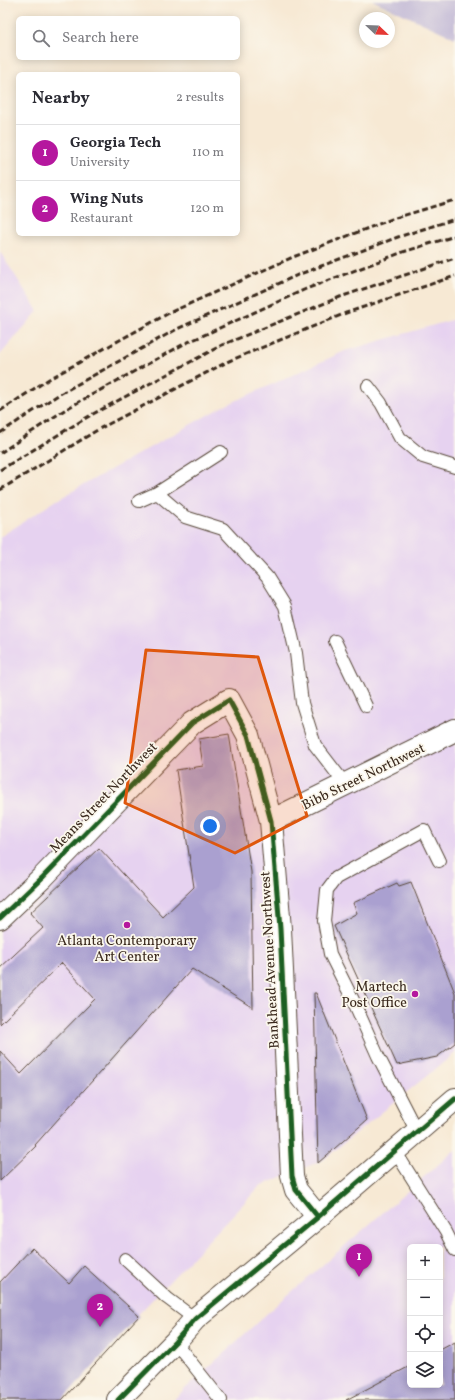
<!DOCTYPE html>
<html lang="en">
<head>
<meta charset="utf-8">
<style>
  :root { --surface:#fff; --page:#f2f2f3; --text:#2b2b33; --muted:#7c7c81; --line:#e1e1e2; --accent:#b5179e }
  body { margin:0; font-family:Vollkorn,serif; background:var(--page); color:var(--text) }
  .controls { position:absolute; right:12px; bottom:12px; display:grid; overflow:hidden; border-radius:6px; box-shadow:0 2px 10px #0003 }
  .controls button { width:36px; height:36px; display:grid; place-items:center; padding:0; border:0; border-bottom:1px solid var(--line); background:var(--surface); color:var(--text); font:20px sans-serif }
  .compass { position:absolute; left:359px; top:12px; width:36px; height:36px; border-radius:50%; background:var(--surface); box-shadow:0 2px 10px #0003; rotate:113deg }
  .you { position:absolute; left:210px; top:826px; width:14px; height:14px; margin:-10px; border:3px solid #fff; border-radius:50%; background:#1a73e8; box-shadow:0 0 0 6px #1a73e833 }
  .badge { display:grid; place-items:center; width:26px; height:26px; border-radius:50%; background:var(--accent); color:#fff; font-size:13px; font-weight:700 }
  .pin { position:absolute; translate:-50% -33px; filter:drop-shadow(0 1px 2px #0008) }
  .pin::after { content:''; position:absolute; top:21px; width:14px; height:12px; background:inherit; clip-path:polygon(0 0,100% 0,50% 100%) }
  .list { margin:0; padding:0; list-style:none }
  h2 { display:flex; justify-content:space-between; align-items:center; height:52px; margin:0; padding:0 16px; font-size:17px }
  h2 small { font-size:13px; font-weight:400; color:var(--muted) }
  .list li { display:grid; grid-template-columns:26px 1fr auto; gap:12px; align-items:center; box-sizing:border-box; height:56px; padding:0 16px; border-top:1px solid var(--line) }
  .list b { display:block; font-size:15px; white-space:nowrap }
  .list p { margin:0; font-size:13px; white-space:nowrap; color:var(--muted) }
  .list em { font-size:13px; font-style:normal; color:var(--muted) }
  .icon { flex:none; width:22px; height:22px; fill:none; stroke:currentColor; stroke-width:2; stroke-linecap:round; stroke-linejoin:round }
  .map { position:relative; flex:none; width:455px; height:1400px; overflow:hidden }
  .search { position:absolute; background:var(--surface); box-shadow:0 2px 10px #0003; left:16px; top:16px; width:224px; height:44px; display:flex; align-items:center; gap:10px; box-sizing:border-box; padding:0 14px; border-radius:6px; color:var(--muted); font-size:15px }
  .panel { position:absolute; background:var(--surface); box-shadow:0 2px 10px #0003; left:16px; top:72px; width:224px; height:164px; border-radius:6px }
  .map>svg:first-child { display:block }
</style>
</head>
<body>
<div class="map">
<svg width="455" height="1400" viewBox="0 0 455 1400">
  <rect width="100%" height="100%" fill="#fbf7ec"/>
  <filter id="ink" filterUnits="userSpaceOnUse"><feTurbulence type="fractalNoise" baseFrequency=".025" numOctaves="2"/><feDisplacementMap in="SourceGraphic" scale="8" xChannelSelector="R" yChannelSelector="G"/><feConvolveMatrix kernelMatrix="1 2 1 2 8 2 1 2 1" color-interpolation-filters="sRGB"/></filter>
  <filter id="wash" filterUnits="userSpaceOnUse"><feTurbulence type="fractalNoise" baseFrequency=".012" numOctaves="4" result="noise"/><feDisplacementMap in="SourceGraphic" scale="16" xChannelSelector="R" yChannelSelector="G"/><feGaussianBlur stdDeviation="0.9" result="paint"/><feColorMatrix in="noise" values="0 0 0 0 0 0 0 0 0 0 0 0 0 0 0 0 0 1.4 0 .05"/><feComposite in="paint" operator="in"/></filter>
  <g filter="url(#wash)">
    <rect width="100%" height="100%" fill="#f7e9d4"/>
    <path fill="#e6d2f0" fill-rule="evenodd" d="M 0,252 L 38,311 L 0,355 Z
      M 455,319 L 455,1053 L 323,1160 L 260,1186 L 57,1400 L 0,1400 L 0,537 L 57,500 L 220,408 L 345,351 Z
      M 455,1150 L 455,1400 L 173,1400 L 273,1308 ZM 410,1247 L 440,1247 L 440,1385 L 410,1385 Z"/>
    <path fill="#c8bfd8" d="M 372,0 L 455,0 L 455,38 Z"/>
    <g id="blocks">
      <path fill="#aaa0d0" d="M 229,734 L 251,872 L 253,1008 L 192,969 L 35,1145 L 36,1146 L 0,1181 L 0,1051 L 21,1074 L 95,999 L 62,963 L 0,1024 L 0,968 L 43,928 L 30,913 L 99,848 L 163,917 L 194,887 L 176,770 L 203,766 L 199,739 Z
        M 411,882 L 455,993 L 455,1043 L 437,1057 L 397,1065 L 334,926 L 357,913 L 353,903 L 397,883 L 399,886 Z
        M 314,993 L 316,993 L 367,1120 L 318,1163 Z
        M 32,1248 L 69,1283 L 84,1266 L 139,1316 L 62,1400 L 0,1400 L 0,1282 Z
        M 455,1342 L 455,1400 L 346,1400 L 410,1366 L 410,1385 L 440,1385 L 440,1350 Z"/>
    </g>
  </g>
  <g filter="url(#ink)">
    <use href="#blocks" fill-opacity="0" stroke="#574739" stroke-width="1"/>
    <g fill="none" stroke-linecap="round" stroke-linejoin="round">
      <g stroke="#574739" stroke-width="14">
        <path id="lane" d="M 368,386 L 381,403 L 400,438 L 423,457 L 455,467
          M 157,493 L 185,517 L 223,529 L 267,577 L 285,606 L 296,653 L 302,703 L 315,745 L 345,784
          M 139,501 L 157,493 L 221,452
          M 335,641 L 366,706
          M 417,1132 L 378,1056 L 353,1000 L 330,954 L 324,921 L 326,901 L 327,890 L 336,878 L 424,830 L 439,861
          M 395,1151 L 446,1232 L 455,1250
          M 125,1259 L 167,1298 L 195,1319
          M 175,1342 L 221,1400"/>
      </g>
      <g stroke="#574739" stroke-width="24">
        <path id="street" d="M 271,821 L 455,730
          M 0,918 L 43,877 L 192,723 L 229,700 L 248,735 L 271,821 L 280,929 L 292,1176 L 296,1190 L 318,1217"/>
      </g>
      <g stroke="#574739" stroke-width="24">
        <path id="secondary" d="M 118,1400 L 175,1342 L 195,1319 L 318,1217 L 455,1099"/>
      </g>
      <use href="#lane" stroke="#fff" stroke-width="12"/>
      <use href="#street" stroke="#fff" stroke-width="22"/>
      <use href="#secondary" stroke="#fff" stroke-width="22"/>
      <path stroke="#3b2a1e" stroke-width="3" stroke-dasharray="6 3" stroke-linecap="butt" d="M 0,411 L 49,379 L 169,313 L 293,257 L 392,219 L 455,200
        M 0,433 L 58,395 L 177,329 L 300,274 L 398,237 L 455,219
        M 0,453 L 66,409 L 184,344 L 306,289 L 403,252 L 455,236
        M 0,470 L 91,415 L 222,345 L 340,297 L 455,258
        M 0,490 L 99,429 L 229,361 L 346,313 L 455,276"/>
      <g stroke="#fbf7ec" stroke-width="8">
        <path id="cycleway" d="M 0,918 L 43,877 L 192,723 L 229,700 L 248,735 L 271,821 L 280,929 L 292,1176 L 296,1190 L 318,1217
          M 118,1400 L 175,1342 L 195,1319 L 318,1217 L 455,1099"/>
      </g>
      <use href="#cycleway" stroke="#1b5e20" stroke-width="5"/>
    </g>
  </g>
  <path fill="#df570d" fill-opacity="0.2" stroke="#df570d" stroke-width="3" stroke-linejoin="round" d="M 146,650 L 258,657 L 307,816 L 235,853 L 125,803 Z"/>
  <g fill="#b5179e" stroke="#fbf7ec" stroke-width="1.5">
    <circle cx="127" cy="925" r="4"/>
    <circle cx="415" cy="994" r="4"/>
  </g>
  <g text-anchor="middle" stroke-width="3.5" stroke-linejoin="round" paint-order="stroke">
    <g font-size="14" fill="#3b2a1e" stroke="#fbf7ec">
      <text transform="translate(363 776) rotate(-26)" y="5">Bibb Street Northwest</text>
      <text transform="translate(103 797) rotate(-46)" y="5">Means Street Northwest</text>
      <text transform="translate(269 960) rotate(-93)" y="5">Bankhead Avenue Northwest</text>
    </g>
    <g font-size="14" fill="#3b2a1e" stroke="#fbf7ec">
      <text x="127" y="945">Atlanta Contemporary<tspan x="127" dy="16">Art Center</tspan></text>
      <text x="407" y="991" text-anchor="end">Martech<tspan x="407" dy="16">Post Office</tspan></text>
    </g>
  </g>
</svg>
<div class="controls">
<button>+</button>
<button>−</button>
<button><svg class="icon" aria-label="locate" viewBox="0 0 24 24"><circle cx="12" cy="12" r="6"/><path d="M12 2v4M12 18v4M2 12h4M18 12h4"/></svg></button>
<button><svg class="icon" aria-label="layers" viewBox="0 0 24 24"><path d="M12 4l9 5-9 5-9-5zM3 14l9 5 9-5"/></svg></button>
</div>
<svg class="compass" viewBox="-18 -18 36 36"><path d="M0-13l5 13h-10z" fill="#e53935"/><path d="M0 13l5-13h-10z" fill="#7c7c81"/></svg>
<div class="you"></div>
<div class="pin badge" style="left:359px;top:1277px">1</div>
<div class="pin badge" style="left:100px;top:1327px">2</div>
<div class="search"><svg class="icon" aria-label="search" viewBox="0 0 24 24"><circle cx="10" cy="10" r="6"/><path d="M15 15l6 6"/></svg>Search here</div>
<section class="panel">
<h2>Nearby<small>2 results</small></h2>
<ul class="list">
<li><span class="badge">1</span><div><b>Georgia Tech</b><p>University</p></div><em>110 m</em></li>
<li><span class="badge">2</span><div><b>Wing Nuts</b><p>Restaurant</p></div><em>120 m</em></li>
</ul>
</section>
</div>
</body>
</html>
